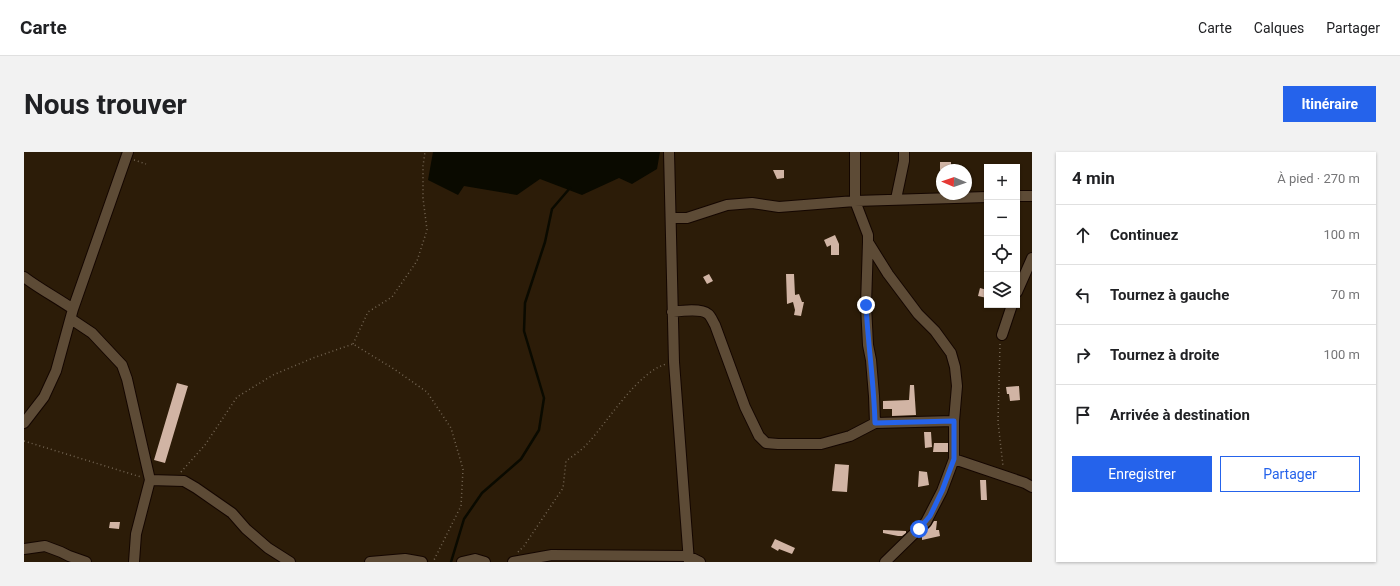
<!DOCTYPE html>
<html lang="fr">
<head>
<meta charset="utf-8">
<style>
  :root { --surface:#fff; --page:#f2f2f2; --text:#202124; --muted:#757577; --line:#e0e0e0; --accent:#2563eb }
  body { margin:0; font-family:Roboto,sans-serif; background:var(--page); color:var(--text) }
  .controls { position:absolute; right:12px; top:12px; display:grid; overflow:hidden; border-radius:0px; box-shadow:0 1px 3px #0004 }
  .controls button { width:36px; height:36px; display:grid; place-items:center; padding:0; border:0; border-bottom:1px solid var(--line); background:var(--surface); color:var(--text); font:20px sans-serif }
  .compass { position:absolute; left:912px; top:12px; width:36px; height:36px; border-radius:50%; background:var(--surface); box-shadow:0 1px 3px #0004; rotate:272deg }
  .stop { position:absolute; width:12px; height:12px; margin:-9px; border:3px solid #2563eb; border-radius:50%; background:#fff }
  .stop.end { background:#2563eb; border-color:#fff; box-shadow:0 1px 4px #0008 }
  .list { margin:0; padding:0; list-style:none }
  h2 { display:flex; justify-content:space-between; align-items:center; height:52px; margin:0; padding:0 16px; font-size:17px }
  h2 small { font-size:13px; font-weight:400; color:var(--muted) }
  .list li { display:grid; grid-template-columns:26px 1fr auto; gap:12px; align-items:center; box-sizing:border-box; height:60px; padding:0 16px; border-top:1px solid var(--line) }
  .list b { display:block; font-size:15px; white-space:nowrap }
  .list em { font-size:13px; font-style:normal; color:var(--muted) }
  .actions { display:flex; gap:8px; padding:12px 16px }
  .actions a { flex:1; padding:9px 0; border:1px solid var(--accent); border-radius:0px; text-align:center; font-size:14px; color:var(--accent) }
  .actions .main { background:var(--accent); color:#fff }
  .icon { flex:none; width:22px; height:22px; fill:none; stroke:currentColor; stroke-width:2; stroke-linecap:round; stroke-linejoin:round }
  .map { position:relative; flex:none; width:1008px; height:410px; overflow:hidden; border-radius:0px }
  header { display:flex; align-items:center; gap:24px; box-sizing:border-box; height:56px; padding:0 20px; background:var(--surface); border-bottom:1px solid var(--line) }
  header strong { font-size:19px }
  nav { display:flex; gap:22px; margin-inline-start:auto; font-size:14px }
  .intro { display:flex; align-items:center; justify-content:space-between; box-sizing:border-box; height:96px; padding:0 24px }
  h1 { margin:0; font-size:28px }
  .button { padding:10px 18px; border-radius:0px; background:var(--accent); color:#fff; font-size:14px; font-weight:700 }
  main { display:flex; gap:24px; padding:0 24px }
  aside { flex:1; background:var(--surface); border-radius:0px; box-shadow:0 1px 3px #0004 }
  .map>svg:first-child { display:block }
</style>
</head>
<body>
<header>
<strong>Carte</strong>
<nav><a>Carte</a><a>Calques</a><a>Partager</a></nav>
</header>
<div class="intro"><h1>Nous trouver</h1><a class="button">Itinéraire</a></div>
<main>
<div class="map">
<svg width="1008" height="410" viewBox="0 0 1008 410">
  <rect width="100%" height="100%" fill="#2c1c08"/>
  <path fill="#0a0a00" d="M 409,0 L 636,0 L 633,17 L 608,32 L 595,26 L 558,43 L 516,27 L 493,43 L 440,34 L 434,43 L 404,28 Z"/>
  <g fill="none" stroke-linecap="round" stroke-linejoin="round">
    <path stroke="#0a0a00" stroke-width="2.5" d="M 427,410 L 440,367 L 458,341 L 497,307 L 515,278 L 520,246 L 500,179 L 501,151 L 521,90 L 528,57 L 546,36"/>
  </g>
  <path fill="#d1b4a4" d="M 916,10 L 927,10 L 927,18 L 916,18 Z
    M 749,18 L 760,18 L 760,26 L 753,27 Z
    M 811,83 L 815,92 L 815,103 L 807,103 L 807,93 L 803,95 L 800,88 Z
    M 685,122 L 689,129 L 683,132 L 679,125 Z
    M 762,122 L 770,122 L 771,143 L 775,142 L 778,150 L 780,150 L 777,164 L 770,163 L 771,158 L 769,150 L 763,152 Z
    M 956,136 L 963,138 L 963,146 L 954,144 Z
    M 153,231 L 164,234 L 141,311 L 130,308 Z
    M 886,233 L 890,233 L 892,263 L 868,264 L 868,257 L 859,257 L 859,249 L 885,248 Z
    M 995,234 L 996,248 L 986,249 L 985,242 L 983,242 L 982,235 Z
    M 900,280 L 907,280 L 908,295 L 901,296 Z
    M 910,291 L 924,291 L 924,300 L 909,300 Z
    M 811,312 L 825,313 L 823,340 L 808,339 Z
    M 895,319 L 903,320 L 905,333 L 894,335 Z
    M 956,328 L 962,328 L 963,348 L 957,348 Z
    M 910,369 L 913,369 L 912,378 L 915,378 L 916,384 L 898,388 L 898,383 L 907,374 Z
    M 86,370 L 96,370 L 95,377 L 85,376 Z
    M 859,378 L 882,379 L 882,381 L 878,384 L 874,384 L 859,381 Z
    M 751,387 L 771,396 L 768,402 L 755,397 L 754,399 L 747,395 Z"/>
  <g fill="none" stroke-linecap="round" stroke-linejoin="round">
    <g stroke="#140600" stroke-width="12">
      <path id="minor" d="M 645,0 L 650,210 L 665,410
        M 831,0 L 831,49 L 844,83 L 844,90 L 864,122 L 894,162 L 911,179 L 927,201 L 931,215 L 933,234 L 930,269 L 930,307 L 918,339 L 902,370 L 861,410
        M 993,44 L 1008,44
        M 872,47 L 880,9 L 880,0
        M 647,66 L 663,66 L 703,53 L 728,51 L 755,55 L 831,49 L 963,45
        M 844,90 L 842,153 L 844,193 L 847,208 L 850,244 L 851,271
        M 0,125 C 16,137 33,146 49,157
        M 993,140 L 1008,106
        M 648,160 C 656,159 677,156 684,162 C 687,164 689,170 691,173 L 721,255 L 735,284 L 742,291 L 754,292 L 797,292 L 826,284 L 851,271 L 930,269
        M 47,167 L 68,181 L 98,213 L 103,227 L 126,328 L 112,382 L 110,410
        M 978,183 L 988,153
        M 0,271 L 20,245 L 32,219 L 49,157 L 104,0
        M 930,307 L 1001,331 L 1008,335
        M 126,328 L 160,329 L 172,336 L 208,361 L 222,377 L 244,396 L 266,410
        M 0,397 L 21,394 L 37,400 L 45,404 L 62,410
        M 346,410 L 381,407 L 398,410
        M 438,410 L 451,407 L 461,410
        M 489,410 L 528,403 L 664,404 L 676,410"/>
    </g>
    <path stroke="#746654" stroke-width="1.5" stroke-dasharray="1 3" stroke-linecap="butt" d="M 110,8 L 122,12
      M 329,192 L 344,160 L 368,145 L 393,109 L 403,78 L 399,46 L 399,14 L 401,0
      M 976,192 L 974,270 L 979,314
      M 0,289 L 117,325
      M 157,320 L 181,293 L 213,245 L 249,223 L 289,206 L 329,192 L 370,217 L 403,240 L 427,276 L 439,317 L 437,354 L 409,410
      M 494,400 L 500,394 L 539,336 L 542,309 C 550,303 558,298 564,291 C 585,268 613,221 642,212"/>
    <use href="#minor" stroke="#5d4b36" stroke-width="10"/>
  </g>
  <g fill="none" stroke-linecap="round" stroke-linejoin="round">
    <path stroke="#2563eb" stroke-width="5" d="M 842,153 C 844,193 850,231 851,271 L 930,269 L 930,307 L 918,339 L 906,364 L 895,377"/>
  </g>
</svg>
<div class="controls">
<button>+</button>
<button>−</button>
<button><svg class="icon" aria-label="locate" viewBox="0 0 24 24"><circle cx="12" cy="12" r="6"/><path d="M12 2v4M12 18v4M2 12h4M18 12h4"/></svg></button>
<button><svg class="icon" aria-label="layers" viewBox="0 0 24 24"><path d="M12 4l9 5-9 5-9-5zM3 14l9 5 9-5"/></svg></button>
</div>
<svg class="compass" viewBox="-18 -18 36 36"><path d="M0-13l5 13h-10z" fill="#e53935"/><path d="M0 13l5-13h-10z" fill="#757577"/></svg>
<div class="stop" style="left:895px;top:377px"></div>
<div class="stop end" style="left:842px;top:153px"></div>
</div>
<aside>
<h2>4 min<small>À pied · 270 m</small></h2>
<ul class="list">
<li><svg class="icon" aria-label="ahead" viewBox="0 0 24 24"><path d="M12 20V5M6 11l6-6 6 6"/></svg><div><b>Continuez</b></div><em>100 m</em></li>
<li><svg class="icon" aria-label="left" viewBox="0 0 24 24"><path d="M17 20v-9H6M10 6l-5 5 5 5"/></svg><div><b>Tournez à gauche</b></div><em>70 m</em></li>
<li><svg class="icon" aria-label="right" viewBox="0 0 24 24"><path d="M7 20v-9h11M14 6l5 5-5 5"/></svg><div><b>Tournez à droite</b></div><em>100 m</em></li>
<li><svg class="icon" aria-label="arrive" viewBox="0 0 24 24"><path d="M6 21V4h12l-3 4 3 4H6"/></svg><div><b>Arrivée à destination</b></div></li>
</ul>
<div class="actions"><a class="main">Enregistrer</a><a>Partager</a></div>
</aside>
</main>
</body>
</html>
